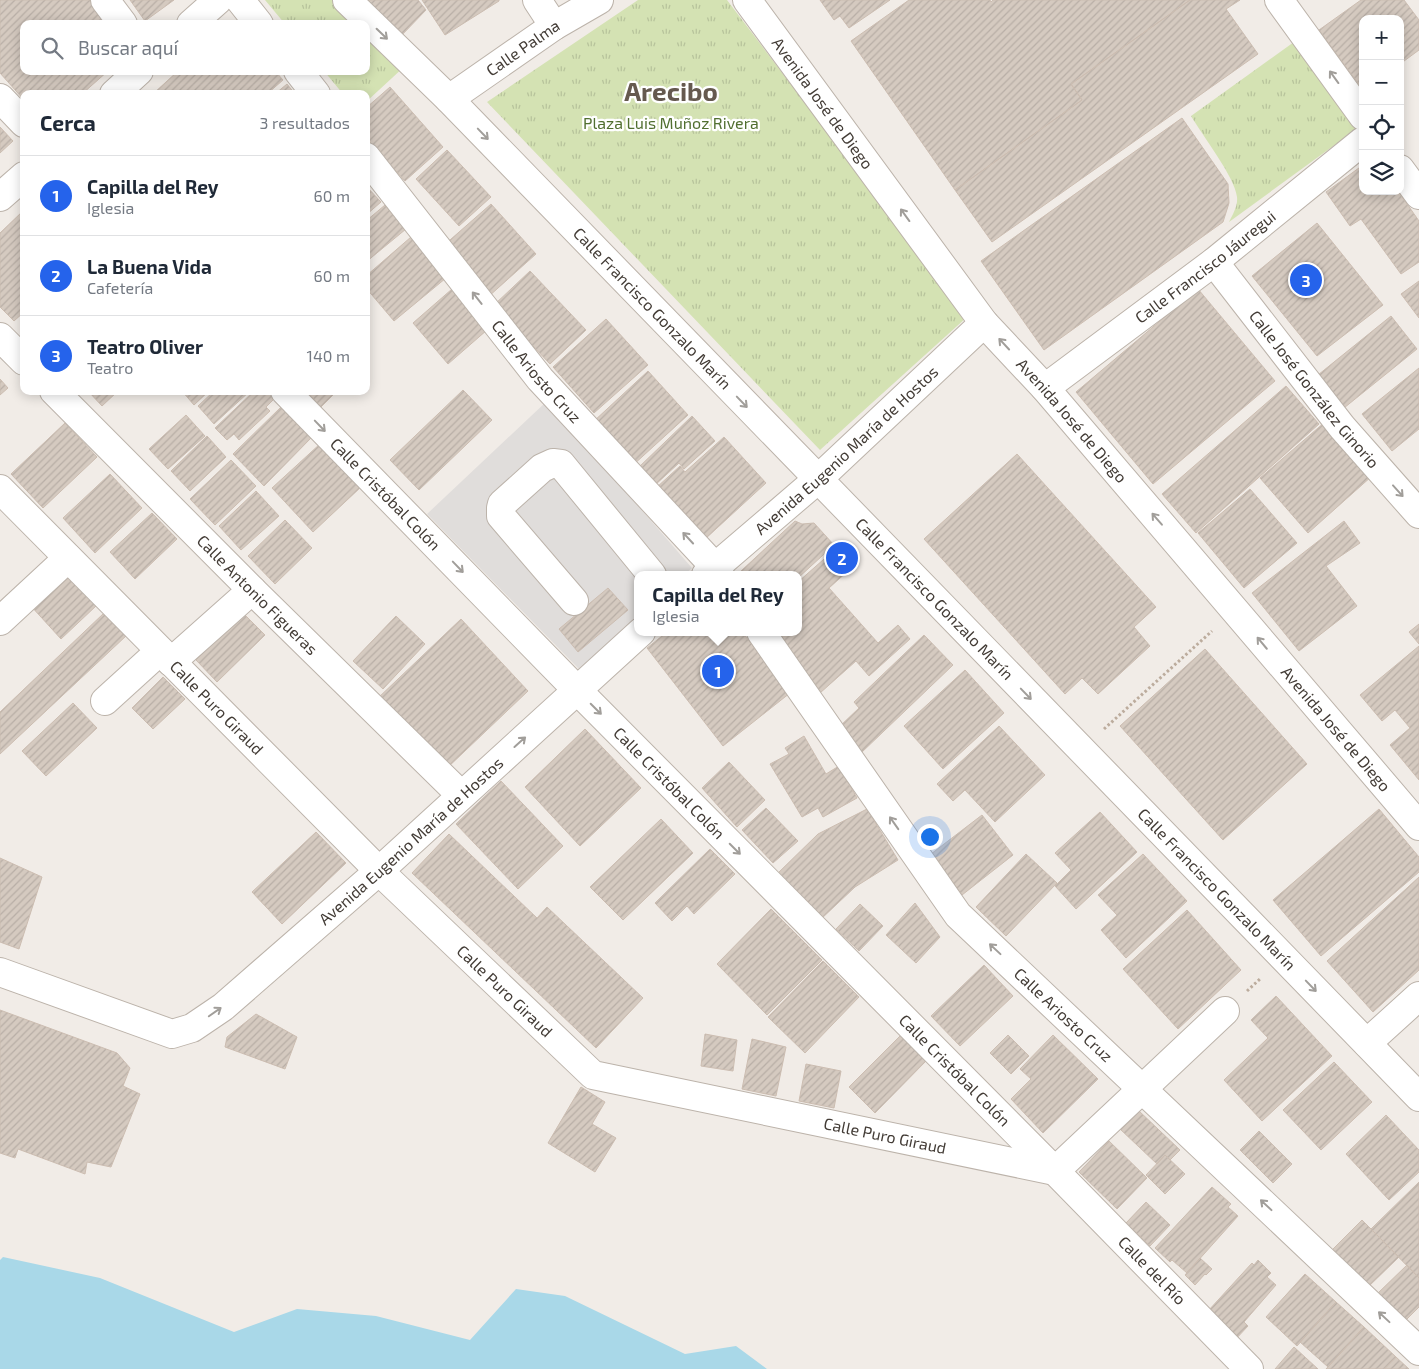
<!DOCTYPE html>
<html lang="es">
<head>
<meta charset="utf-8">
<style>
  :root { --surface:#fff; --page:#f6f6f7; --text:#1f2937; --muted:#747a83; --line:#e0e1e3; --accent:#2563eb }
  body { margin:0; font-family:"Exo 2",sans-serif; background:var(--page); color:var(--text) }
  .controls { position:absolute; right:15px; top:15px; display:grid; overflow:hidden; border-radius:10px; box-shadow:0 2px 12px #0003 }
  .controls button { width:45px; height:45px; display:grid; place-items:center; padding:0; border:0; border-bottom:1px solid var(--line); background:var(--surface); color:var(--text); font:25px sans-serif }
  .you { position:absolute; left:929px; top:836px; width:18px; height:18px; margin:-12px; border:4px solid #fff; border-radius:50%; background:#1a73e8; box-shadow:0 0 0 8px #1a73e833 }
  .badge { display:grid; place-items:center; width:32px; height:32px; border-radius:50%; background:var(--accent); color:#fff; font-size:16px; font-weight:700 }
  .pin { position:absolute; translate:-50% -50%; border:2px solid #fff; box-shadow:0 1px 5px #0006 }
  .popup { position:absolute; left:634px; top:571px; width:168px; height:65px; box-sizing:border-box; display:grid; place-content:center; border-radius:10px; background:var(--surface); filter:drop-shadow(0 1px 4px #0005); font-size:16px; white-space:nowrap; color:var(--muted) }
  .popup b { font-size:19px; color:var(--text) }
  .popup::after { content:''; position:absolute; left:50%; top:100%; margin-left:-10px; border:10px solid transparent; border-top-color:var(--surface) }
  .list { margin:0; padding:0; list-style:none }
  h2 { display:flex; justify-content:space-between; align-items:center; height:65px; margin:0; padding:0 20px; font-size:21px }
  h2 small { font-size:16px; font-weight:400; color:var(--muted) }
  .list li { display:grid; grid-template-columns:32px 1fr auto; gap:15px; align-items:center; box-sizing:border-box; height:80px; padding:0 20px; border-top:1px solid var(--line) }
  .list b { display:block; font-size:19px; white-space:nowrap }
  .list p { margin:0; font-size:16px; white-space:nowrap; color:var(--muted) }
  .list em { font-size:16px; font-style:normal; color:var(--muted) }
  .icon { flex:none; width:28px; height:28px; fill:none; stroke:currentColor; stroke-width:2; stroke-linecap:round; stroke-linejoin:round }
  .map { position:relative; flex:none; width:1419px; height:1369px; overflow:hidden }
  .search { position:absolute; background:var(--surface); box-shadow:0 2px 12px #0003; left:20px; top:20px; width:350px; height:55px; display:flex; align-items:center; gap:12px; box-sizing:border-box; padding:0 18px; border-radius:10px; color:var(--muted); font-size:19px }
  .panel { position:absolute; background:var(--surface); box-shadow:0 2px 12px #0003; left:20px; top:90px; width:350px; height:305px; border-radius:10px }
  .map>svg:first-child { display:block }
</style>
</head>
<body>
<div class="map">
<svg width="1419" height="1369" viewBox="0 0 1419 1369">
  <defs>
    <pattern id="park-tufts" width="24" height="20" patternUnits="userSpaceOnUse" patternTransform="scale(1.25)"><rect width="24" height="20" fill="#d4e2b3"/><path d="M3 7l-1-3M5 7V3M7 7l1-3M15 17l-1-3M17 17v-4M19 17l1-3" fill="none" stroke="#b7c39b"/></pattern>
    <pattern id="building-hatch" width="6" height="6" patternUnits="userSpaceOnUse" patternTransform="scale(1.25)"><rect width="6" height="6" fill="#d5cac0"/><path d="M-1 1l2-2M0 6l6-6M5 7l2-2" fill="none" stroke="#b8aea6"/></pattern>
  </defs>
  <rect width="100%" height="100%" fill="#f1ece7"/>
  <path fill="url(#park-tufts)" d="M 265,0 L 339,0 L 363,24 L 285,24 Z
    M 638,0 L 727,0 L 967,317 L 820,450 L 487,102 Z
    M 366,27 L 405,66 L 366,102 L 366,94 L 343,94 L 324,71 L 366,71 Z
    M 1294,42 L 1358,128 L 1229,222 C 1233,214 1238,206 1237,197 C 1235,177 1202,135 1191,116 Z"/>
  <path fill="#e0dddb" d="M 547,401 L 692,568 L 684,575 L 638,575 L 638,617 L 580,670 L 427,514 Z"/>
  <path fill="#a9d8e8" d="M 3,1257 L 100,1278 L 234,1332 L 297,1309 L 376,1316 L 470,1340 L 516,1289 L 565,1296 L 685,1354 L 736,1346 L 767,1369 L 0,1369 L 0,1260 Z"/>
  <path fill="url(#building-hatch)" stroke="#ccbdb1" d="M 0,0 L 94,0 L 115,24 L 24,24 L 24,71 L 108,71 L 82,94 L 24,94 L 24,100 L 0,73 Z
    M 130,0 L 174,0 L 145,21 Z
    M 364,0 L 418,0 L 426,10 L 399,38 Z
    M 422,0 L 499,0 L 499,1 L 445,35 Z
    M 820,0 L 890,0 L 849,28 L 840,16 L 834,20 Z
    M 909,0 L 990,0 L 991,2 L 993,0 L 1190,0 L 1071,84 L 1082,100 L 955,190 L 851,41 Z
    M 1190,0 L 1240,0 L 1226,9 L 1258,54 L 992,242 L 955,190 L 1082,100 L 1071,84 Z
    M 1361,0 L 1404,0 L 1419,20 L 1419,50 L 1400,64 L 1400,19 L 1363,19 L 1363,90 L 1319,30 Z
    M 178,71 L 275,71 L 283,80 L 267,94 L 155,94 L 154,93 Z
    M 287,84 L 295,94 L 275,94 Z
    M 390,87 L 443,147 L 405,181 L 366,138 L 366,108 Z
    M 1182,118 L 1228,184 L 1229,203 L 1223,222 L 1044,350 L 981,261 Z
    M 0,127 L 13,141 L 0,153 Z
    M 447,150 L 491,197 L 459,226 L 416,179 Z
    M 1363,165 L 1363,191 L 1398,191 L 1419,221 L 1419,262 L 1401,274 L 1361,219 L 1350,226 L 1326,192 Z
    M 366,186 L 381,202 L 366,215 Z
    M 491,204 L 536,254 L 488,297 L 442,247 Z
    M 385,205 L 406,229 L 366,262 L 366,221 Z
    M 24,210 L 24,312 L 14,321 L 0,307 L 0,233 Z
    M 1317,223 L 1383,305 L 1317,356 L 1252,276 Z
    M 411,237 L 446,278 L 394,321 L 366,288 L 366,276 Z
    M 530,271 L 586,330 L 550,364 L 494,305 Z
    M 1419,281 L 1419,318 L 1401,294 Z
    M 452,289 L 487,330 L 448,364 L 413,323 Z
    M 1198,289 L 1275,381 L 1153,484 L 1076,392 Z
    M 1391,316 L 1417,349 L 1339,412 L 1313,379 Z
    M 606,319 L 648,365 L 594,413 L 553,367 Z
    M 1419,368 L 1419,429 L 1392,451 L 1362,414 Z
    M 648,371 L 688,415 L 632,466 L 593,422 Z
    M 0,379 L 8,388 L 0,395 Z
    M 1286,386 L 1319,424 L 1196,533 L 1162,494 Z
    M 463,390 L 492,420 L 419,490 L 390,460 Z
    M 88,391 L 118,391 L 102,406 Z
    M 182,391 L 209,391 L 194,405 Z
    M 214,391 L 250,391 L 214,424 L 198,406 Z
    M 254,391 L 268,391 L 275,398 L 266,407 L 270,411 L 239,440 L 234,434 L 227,440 L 215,428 Z
    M 306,391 L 337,391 L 321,407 Z
    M 281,407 L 311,438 L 264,486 L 233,454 Z
    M 186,415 L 205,436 L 168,469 L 149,449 Z
    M 692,416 L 715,441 L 684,469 L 679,463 L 654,486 L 638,468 Z
    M 1325,422 L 1372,476 L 1308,533 L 1260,478 Z
    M 65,423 L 97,457 L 43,508 L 11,474 Z
    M 207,436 L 226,457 L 190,491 L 171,471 Z
    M 724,437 L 766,483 L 704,540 L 656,488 L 680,466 L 685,472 Z
    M 321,443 L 361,487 L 313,532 L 272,488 Z
    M 1017,454 L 1156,607 L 1134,627 L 1150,646 L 1098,694 L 1082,678 L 1065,694 L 924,539 Z
    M 231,460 L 256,486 L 215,525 L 190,499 Z
    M 110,474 L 142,508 L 95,553 L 63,518 Z
    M 1250,489 L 1297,543 L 1244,588 L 1198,533 Z
    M 256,491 L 279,516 L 241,550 L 219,526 Z
    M 152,513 L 177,539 L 135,579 L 110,552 Z
    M 285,520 L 312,548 L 275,584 L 248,556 Z
    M 795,521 L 802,524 L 814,523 L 834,545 L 798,578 L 798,575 L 745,575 L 741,571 Z
    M 1344,521 L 1360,543 L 1326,566 L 1357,606 L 1299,651 L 1252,593 Z
    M 832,552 L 849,570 L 829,588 L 878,643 L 898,625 L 910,639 L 869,676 L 856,661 L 820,693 L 771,632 L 798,632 L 798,582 Z
    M 64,573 L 96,606 L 61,639 L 30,605 Z
    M 608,588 L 628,610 L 578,652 L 559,629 Z
    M 104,613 L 126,636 L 0,754 L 0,712 Z
    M 243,613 L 265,635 L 217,682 L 196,660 Z
    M 396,616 L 425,644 L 383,689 L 353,661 Z
    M 461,619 L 528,691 L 445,770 L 377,699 Z
    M 1419,624 L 1419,644 L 1409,632 Z
    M 667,632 L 742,632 L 790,693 L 723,746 L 647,648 Z
    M 924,635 L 953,665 L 861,753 L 838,728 L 859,708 L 854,702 Z
    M 1419,646 L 1419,780 L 1390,745 L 1410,728 L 1395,710 L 1382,721 L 1360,695 Z
    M 1205,649 L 1307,764 L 1223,840 L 1120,726 Z
    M 965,670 L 1004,713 L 943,769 L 904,726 Z
    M 163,677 L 185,699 L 153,729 L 132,708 Z
    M 73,703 L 97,728 L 46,776 L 22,751 Z
    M 999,726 L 1045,775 L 995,822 L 965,790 L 953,801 L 937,784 Z
    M 585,729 L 641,788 L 580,846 L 525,787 Z
    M 804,736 L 826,774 L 839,766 L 857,798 L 823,817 L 818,808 L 802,817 L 770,764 L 789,754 L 785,748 Z
    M 729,762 L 765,800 L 737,827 L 702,788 Z
    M 501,781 L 563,846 L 518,889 L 456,824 Z
    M 766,808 L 798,841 L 773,863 L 742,830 Z
    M 867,809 L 898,860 L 855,887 L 820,920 L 776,875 L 818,834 Z
    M 1379,809 L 1419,857 L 1419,872 L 1321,956 L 1273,900 Z
    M 1100,812 L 1137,852 L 1076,909 L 1055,886 L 1071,870 L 1055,853 Z
    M 982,815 L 1013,855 L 962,895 L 931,854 Z
    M 661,819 L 693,853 L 623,920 L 590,887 Z
    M 316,832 L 346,863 L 282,924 L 252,892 Z
    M 449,834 L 537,918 L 547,907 L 643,998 L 596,1048 L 412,873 Z
    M 710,849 L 735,874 L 694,914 L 687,906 L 672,921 L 655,903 Z
    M 1026,854 L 1057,883 L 1006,936 L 976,907 Z
    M 1143,854 L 1187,901 L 1126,958 L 1101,930 L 1117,915 L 1098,895 Z
    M 0,858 L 42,877 L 19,949 L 0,942 Z
    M 1419,877 L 1419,970 L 1373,1012 L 1327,961 Z
    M 915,903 L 940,937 L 916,963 L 886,935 Z
    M 860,904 L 883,926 L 859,951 L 836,929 Z
    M 771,909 L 822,960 L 767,1015 L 717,964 Z
    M 1187,910 L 1241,970 L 1178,1029 L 1123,969 Z
    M 823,961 L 859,997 L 805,1053 L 768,1017 Z
    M 984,965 L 1013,996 L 960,1046 L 931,1016 Z
    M 1276,996 L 1332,1056 L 1262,1121 L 1224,1080 L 1268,1038 L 1251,1020 Z
    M 0,1010 L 117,1053 L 130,1068 L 123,1086 L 140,1094 L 111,1167 L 87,1162 L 85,1174 L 18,1149 L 15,1158 L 0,1153 Z
    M 256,1014 L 297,1037 L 285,1069 L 225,1047 L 227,1037 Z
    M 705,1034 L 737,1040 L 733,1071 L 701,1066 Z
    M 901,1035 L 926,1061 L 875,1113 L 849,1087 Z
    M 1008,1035 L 1029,1056 L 1011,1074 L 990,1053 Z
    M 1053,1035 L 1098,1079 L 1043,1133 L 1011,1099 L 1031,1079 L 1020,1069 Z
    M 752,1039 L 786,1047 L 776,1096 L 742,1089 Z
    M 1334,1062 L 1372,1102 L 1321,1150 L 1283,1110 Z
    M 806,1064 L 841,1071 L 834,1108 L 799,1101 Z
    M 581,1087 L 605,1102 L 592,1124 L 616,1138 L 595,1172 L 548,1143 Z
    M 1138,1110 L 1180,1150 L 1170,1160 L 1165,1155 L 1157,1164 L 1120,1129 Z
    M 1386,1115 L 1419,1150 L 1419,1172 L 1389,1200 L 1346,1154 Z
    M 1259,1131 L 1292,1164 L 1273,1183 L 1240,1150 Z
    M 1109,1141 L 1147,1178 L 1117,1209 L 1079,1172 Z
    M 1165,1155 L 1185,1174 L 1165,1194 L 1146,1175 Z
    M 1419,1182 L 1419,1278 L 1371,1229 Z
    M 1212,1187 L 1231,1204 L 1228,1207 L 1238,1216 L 1187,1273 L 1172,1260 L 1170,1262 L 1155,1248 Z
    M 1146,1202 L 1170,1225 L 1150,1246 L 1126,1223 Z
    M 1362,1220 L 1399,1257 L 1367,1288 L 1331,1251 Z
    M 1200,1258 L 1212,1269 L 1206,1275 L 1205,1274 L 1195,1285 L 1185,1275 Z
    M 1258,1260 L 1271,1273 L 1267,1277 L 1276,1285 L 1244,1322 L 1248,1326 L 1233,1342 L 1208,1311 L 1252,1263 L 1254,1265 Z
    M 1407,1265 L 1419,1278 L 1419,1307 L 1404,1322 L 1377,1294 Z
    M 1305,1274 L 1336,1302 L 1297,1346 L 1266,1317 Z
    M 1336,1302 L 1364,1327 L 1328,1367 L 1300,1342 Z
    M 1364,1327 L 1396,1357 L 1384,1369 L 1326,1369 Z
    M 1294,1347 L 1318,1369 L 1275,1369 Z
    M 1396,1357 L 1409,1369 L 1384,1369 Z"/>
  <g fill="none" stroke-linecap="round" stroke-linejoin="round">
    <g stroke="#bcb3aa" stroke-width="30">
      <g id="minor">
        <path d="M 105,0 L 123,24"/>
        <path d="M 240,0 L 259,24"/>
        <path id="s1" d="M 347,0 L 449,99 L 1419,1097"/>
        <path d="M 537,0 L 554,26"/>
        <path id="s2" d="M 747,0 L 984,323 L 1045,388 L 1419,826"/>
        <path d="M 1279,0 L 1363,116"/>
        <path d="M 191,24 L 218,0"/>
        <path d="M 298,71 L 316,94"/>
        <path d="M 114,94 L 139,71"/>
        <path d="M 0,98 L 24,123"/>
        <path id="s3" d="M 449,99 L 554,26 L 599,0"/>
        <path id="s4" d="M 366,157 L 540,379 L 715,567 L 720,575"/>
        <path d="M 1400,169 L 1419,195"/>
        <path d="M 0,197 L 24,176"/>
        <path id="s5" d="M 1214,262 L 1342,427 L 1419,514"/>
        <path d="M 0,337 L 24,361"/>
        <path id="s6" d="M 1045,388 L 1214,262 L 1363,141"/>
        <path id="s7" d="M 54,391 L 252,590 L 461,795"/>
        <path id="s8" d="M 285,391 L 577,690 L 1055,1171 L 1249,1369"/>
        <path id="s9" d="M 0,489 L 379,871 L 593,1075 L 1055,1171 L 1225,1011"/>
        <path id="s10" d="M 706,575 L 817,480 L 984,323"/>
        <path d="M 574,601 L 501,516 L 501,508 L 502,504 L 542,468 L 553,463 L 561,464 L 652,575"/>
        <path d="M 0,621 L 68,558"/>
        <path id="s11" d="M 761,632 L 958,915 L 1419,1351"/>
        <path d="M 171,662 L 252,590"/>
        <path d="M 105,701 L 160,651"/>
        <path id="s12" d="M 0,972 L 172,1034 L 192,1028 L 223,1007 L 379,871 L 641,632"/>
        <path d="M 1367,1043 L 1419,996"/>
      </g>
    </g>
    <path stroke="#bcac9d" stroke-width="3" stroke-dasharray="2.5 2.5" stroke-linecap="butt" d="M 1104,729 L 1212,631
      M 1247,991 L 1261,978"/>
    <use href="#minor" stroke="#fff" stroke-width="28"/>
  </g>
  <defs><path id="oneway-shaft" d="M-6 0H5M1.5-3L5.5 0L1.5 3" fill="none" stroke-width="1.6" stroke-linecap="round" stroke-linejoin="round" transform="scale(1.25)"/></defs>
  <g stroke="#a19e9a">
    <use href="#oneway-shaft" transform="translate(382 34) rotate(44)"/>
    <use href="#oneway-shaft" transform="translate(1334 77) rotate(-126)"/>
    <use href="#oneway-shaft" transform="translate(483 134) rotate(46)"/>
    <use href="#oneway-shaft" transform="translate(905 215) rotate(-126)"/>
    <use href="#oneway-shaft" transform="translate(477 298) rotate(-128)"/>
    <use href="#oneway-shaft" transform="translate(1004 344) rotate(-133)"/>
    <use href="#oneway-shaft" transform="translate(742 402) rotate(46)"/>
    <use href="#oneway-shaft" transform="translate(320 426) rotate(46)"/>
    <use href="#oneway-shaft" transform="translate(1398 491) rotate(48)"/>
    <use href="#oneway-shaft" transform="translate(1157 519) rotate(-131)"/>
    <use href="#oneway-shaft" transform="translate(688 538) rotate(-133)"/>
    <use href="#oneway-shaft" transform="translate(458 567) rotate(46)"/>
    <use href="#oneway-shaft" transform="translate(1262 643) rotate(-130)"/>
    <use href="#oneway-shaft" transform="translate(1026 694) rotate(46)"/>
    <use href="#oneway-shaft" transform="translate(596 709) rotate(45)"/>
    <use href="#oneway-shaft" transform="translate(520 742) rotate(-42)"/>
    <use href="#oneway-shaft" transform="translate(894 823) rotate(-125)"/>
    <use href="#oneway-shaft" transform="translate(735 849) rotate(45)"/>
    <use href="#oneway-shaft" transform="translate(995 949) rotate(-137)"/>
    <use href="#oneway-shaft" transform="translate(1311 986) rotate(46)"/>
    <use href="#oneway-shaft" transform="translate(215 1012) rotate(-35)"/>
    <use href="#oneway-shaft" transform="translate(1266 1205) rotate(-137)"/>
    <use href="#oneway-shaft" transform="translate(1384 1317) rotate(-137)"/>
  </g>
  <g text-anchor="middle" stroke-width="4.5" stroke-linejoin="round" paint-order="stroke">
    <g font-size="16" fill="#433c36" stroke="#fff">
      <text dy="6" stroke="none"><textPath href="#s3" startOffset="90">Calle Palma</textPath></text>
      <text dy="6" stroke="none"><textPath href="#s2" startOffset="128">Avenida José de Diego</textPath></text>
      <text dy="6" stroke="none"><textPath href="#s6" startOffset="201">Calle Francisco Jáuregui</textPath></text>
      <text dy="6" stroke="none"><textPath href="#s1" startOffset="434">Calle Francisco Gonzalo Marín</textPath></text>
      <text dy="6" stroke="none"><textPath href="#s4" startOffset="274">Calle Ariosto Cruz</textPath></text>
      <text dy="6" stroke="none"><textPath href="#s5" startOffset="162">Calle José González Ginorio</textPath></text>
      <text dy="6" stroke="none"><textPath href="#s2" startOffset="532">Avenida José de Diego</textPath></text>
      <text dy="6" stroke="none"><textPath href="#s10" startOffset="188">Avenida Eugenio María de Hostos</textPath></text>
      <text dy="6" stroke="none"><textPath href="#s8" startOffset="144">Calle Cristóbal Colón</textPath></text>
      <text dy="6" stroke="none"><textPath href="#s7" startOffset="288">Calle Antonio Figueras</textPath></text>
      <text dy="6" stroke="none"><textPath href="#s1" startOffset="839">Calle Francisco Gonzalo Marín</textPath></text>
      <text dy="6" stroke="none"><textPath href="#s9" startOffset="308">Calle Puro Giraud</textPath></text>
      <text dy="6" stroke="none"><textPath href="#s2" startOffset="938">Avenida José de Diego</textPath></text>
      <text dy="6" stroke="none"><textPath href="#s8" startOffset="549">Calle Cristóbal Colón</textPath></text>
      <text dy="6" stroke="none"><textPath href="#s12" startOffset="492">Avenida Eugenio María de Hostos</textPath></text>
      <text dy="6" stroke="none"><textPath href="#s1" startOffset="1244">Calle Francisco Gonzalo Marín</textPath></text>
      <text dy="6" stroke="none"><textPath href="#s9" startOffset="712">Calle Puro Giraud</textPath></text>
      <text dy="6" stroke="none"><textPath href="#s11" startOffset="490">Calle Ariosto Cruz</textPath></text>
      <text dy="6" stroke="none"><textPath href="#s8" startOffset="954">Calle Cristóbal Colón</textPath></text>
      <text dy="6" stroke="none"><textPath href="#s9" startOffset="1132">Calle Puro Giraud</textPath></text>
      <text dy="6" stroke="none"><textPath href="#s8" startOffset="1235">Calle del Río</textPath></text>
    </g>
    <g font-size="16" fill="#516f30" stroke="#fff">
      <text x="671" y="129">Plaza Luis Muñoz Rivera</text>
    </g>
    <g font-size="26" font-weight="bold" fill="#65594f" stroke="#fff">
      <text x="671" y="101">Arecibo</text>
    </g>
  </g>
</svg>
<div class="controls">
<button>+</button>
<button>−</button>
<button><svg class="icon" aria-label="locate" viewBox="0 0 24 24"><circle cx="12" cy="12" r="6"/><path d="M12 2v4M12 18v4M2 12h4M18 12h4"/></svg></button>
<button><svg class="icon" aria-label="layers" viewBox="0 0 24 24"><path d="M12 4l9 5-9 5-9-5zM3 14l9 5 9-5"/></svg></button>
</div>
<div class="you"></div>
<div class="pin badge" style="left:718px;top:671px">1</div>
<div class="popup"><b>Capilla del Rey</b>Iglesia</div>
<div class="pin badge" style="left:842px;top:558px">2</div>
<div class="pin badge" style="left:1306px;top:280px">3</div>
<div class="search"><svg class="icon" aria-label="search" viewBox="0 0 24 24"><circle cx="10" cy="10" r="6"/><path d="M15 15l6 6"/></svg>Buscar aquí</div>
<section class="panel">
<h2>Cerca<small>3 resultados</small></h2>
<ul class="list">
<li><span class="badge">1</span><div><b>Capilla del Rey</b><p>Iglesia</p></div><em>60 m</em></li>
<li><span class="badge">2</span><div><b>La Buena Vida</b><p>Cafetería</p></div><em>60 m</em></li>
<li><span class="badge">3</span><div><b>Teatro Oliver</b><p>Teatro</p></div><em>140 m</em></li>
</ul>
</section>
</div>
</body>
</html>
